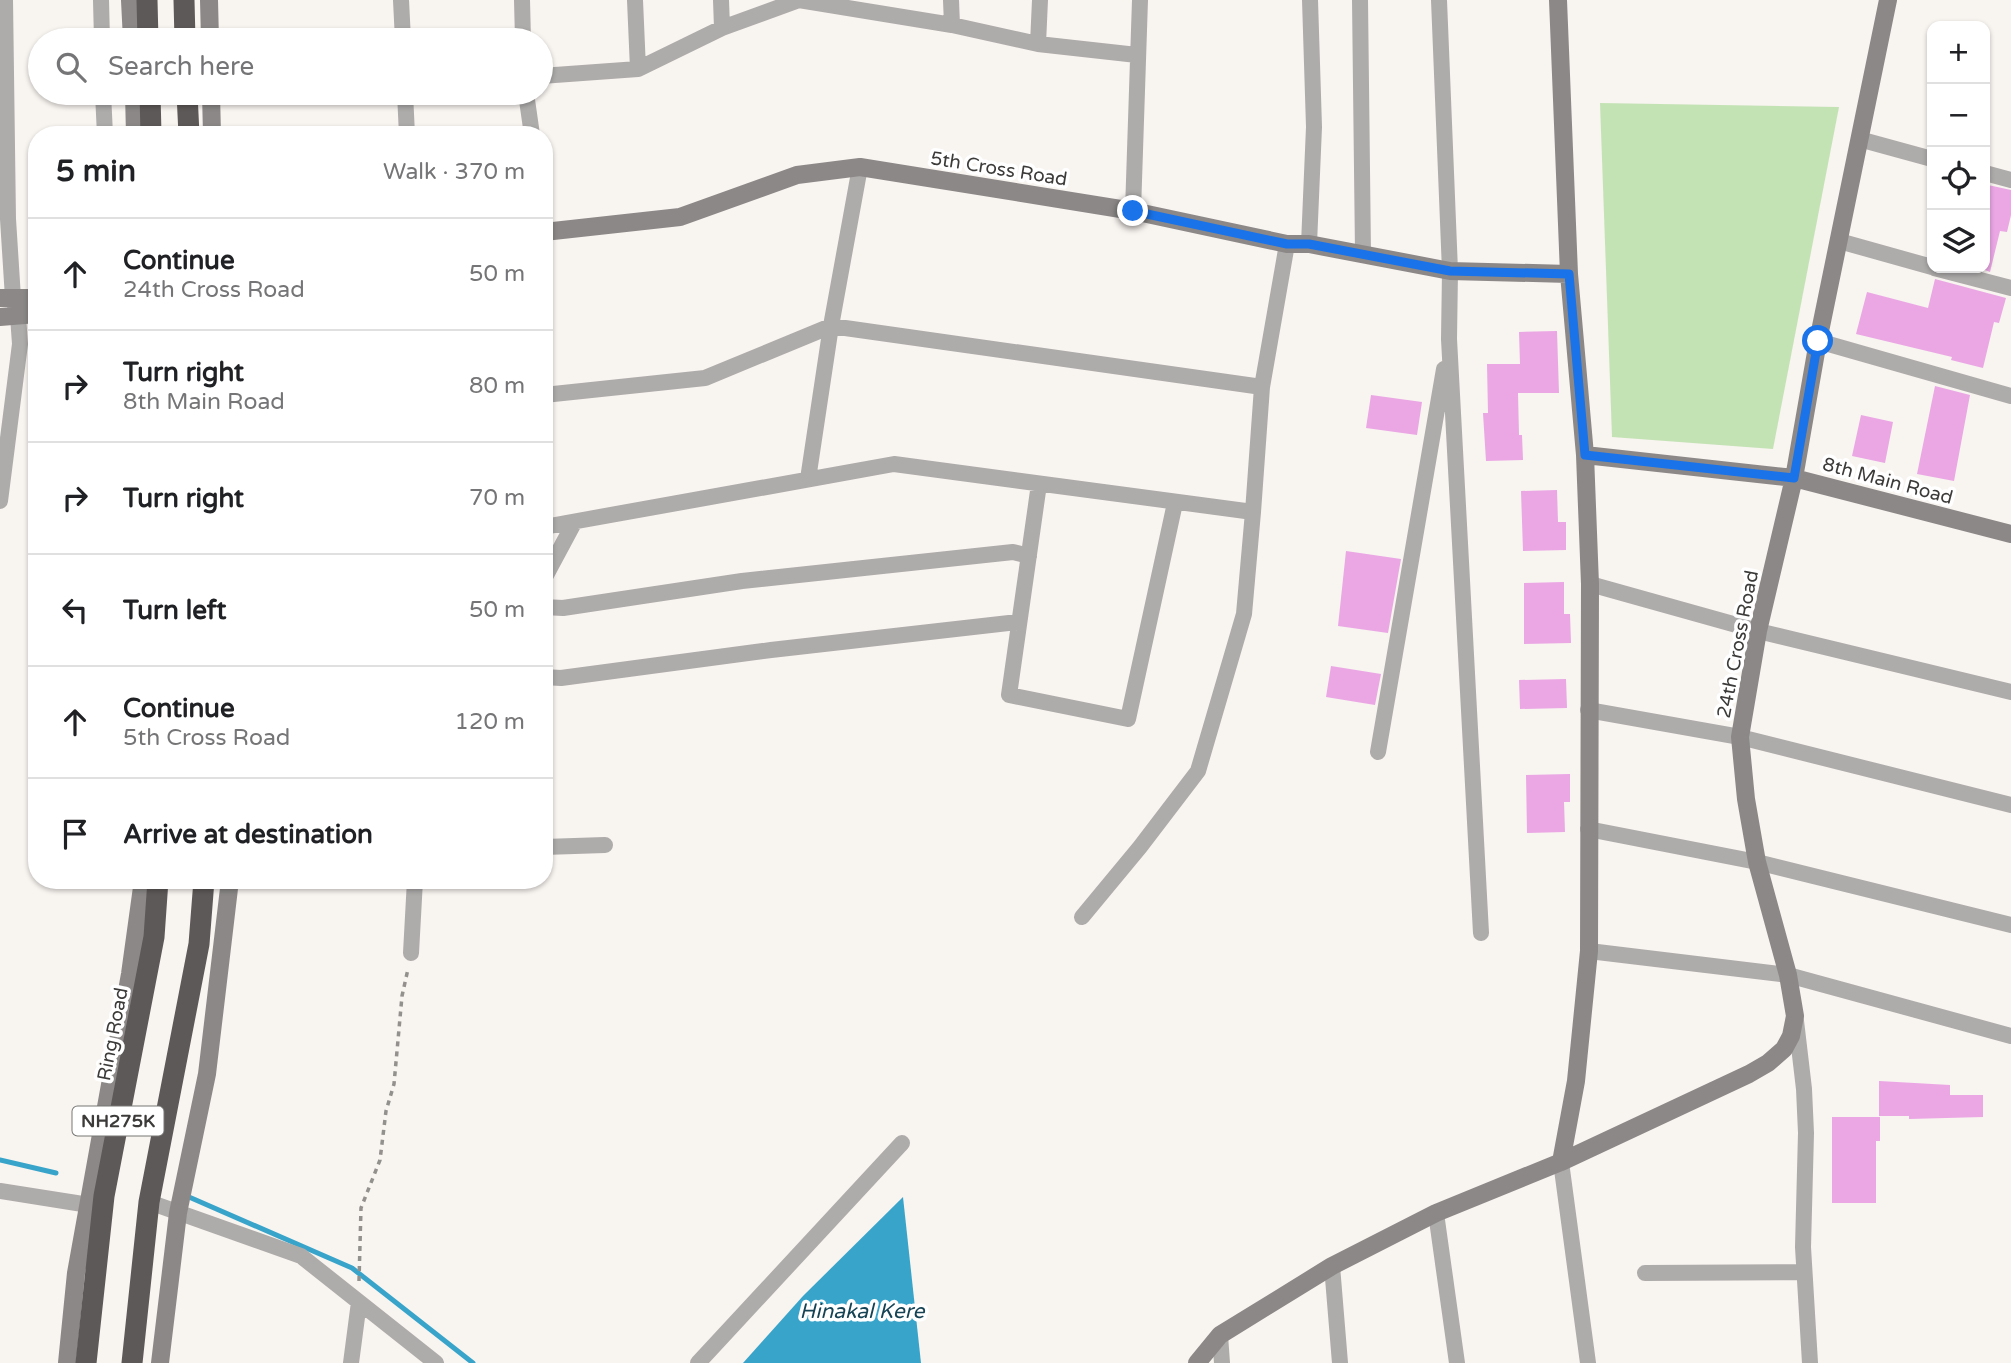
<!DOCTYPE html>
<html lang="en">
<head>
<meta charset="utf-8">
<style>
  :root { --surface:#fff; --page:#f2f2f2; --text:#202124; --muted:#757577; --line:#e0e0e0 }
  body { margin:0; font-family:"Varela Round",sans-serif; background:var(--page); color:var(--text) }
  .controls { position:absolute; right:21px; top:21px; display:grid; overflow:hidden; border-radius:14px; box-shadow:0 2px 5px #0004 }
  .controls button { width:63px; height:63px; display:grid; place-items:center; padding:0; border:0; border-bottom:2px solid var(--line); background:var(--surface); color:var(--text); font:35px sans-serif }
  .stop { position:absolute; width:21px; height:21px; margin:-16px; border:5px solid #1a73e8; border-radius:50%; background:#fff }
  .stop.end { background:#1a73e8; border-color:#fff; box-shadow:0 2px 7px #0008 }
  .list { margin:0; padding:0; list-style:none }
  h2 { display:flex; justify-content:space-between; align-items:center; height:91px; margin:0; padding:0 28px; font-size:30px }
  h2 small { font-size:23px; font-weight:400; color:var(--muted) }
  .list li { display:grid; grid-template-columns:46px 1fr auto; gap:21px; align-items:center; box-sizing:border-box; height:112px; padding:0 28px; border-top:2px solid var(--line) }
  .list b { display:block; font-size:26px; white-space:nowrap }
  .list p { margin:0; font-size:23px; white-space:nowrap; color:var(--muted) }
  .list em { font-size:23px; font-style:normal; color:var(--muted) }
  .icon { flex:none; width:38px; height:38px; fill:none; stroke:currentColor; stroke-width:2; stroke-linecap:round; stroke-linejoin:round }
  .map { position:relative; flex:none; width:2011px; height:1363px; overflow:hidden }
  .search { position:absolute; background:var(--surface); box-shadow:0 2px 5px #0004; left:28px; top:28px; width:525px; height:77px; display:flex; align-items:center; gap:18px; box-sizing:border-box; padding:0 24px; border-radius:38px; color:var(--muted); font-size:26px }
  .panel { position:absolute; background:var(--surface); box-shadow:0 2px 5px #0004; left:28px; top:126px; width:525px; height:763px; border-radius:28px }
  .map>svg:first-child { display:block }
</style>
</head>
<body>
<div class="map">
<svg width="2011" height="1363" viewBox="0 0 2011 1363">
  <rect width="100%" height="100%" fill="#f8f4f0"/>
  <path fill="#c4e3b5" d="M 1600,103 L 1839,107 L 1773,449 L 1612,437 Z"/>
  <path fill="#38a4ca" d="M 903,1197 L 921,1363 L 743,1363 L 803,1296 Z"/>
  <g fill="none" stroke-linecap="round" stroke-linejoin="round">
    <path stroke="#38a4ca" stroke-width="5" d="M 0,1160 L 56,1173
      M 189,1197 L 352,1268 L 473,1363"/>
  </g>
  <path fill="#eaa7e4" d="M 1988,185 L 2011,190 L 2011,215 L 2007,232 L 2000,231 L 1990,272 L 1985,270 L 1985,199 Z
    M 1935,279 L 2006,298 L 1999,323 L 1994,322 L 1983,368 L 1951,360 L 1952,357 L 1856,334 L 1867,292 L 1928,308 Z
    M 1557,331 L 1559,393 L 1518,393 L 1519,435 L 1522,435 L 1523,460 L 1486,461 L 1483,413 L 1488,413 L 1487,364 L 1520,364 L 1519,332 Z
    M 1935,386 L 1970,395 L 1954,481 L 1917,474 Z
    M 1371,395 L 1422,402 L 1417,435 L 1366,428 Z
    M 1861,415 L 1893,422 L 1885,463 L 1852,456 Z
    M 1557,490 L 1558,522 L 1566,522 L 1566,550 L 1523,551 L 1521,491 Z
    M 1346,551 L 1401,559 L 1388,633 L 1338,626 Z
    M 1564,582 L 1564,614 L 1570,614 L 1571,643 L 1524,644 L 1524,583 Z
    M 1331,666 L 1381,674 L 1375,705 L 1326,697 Z
    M 1566,679 L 1567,708 L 1520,709 L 1519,680 Z
    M 1570,774 L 1570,802 L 1564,802 L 1565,832 L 1527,833 L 1526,775 Z
    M 1879,1081 L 1950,1085 L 1950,1095 L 1983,1095 L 1983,1117 L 1909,1119 L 1909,1116 L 1879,1116 Z
    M 1832,1117 L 1880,1117 L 1880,1141 L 1876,1141 L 1876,1203 L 1832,1203 Z"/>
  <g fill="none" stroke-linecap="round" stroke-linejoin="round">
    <path stroke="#93918e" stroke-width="3.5" stroke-dasharray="5 5" stroke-linecap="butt" d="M 359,1281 L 361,1208 L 380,1160 L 386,1111 L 394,1084 L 402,996 L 408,969"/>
    <path stroke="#aeabab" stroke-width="16" d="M 101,0 L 102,40
      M 401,0 L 403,40
      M 522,0 L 523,40
      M 635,0 L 638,69
      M 721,0 L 722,28
      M 951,0 L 952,25
      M 1360,0 L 1363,254
      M 1439,0 L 1450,271 L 1449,339 L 1481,933
      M 1038,44 L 1040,0
      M 541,76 L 638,69 L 722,28 L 799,0 L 952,25 L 1038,44 L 1137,55
      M 103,93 L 105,135
      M 405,93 L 407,135
      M 526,93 L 532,135
      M 1859,139 L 1932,159
      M 1985,173 L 2011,180
      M 1133,211 L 1140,0
      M 1839,241 L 1932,267
      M 1309,244 L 1314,127 L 1310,0
      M 1934,268 L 2011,288
      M 1818,341 L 2011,396
      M 544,395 L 705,378 L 831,326 L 1262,387
      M 808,479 L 831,326 L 860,167
      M 1039,484 L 1009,695 L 1128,719 L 1175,503
      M 0,501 L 20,344 L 18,316 L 13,298 L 8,219 L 5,0
      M 544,527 L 894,464 L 1253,512 L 1262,387 L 1287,244
      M 544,579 L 574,523
      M 1590,584 L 1758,631 L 2011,692
      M 544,607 L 563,608 L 742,581 L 1013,552 L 1029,556
      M 544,677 L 561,678 L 771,650 L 1018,622
      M 1588,710 L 1740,737 L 2011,805
      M 1378,752 L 1444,369
      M 1588,829 L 1757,862 L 2011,925
      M 544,847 L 605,845
      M 1082,917 L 1140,847 L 1198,771 L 1244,614 L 1253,512
      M 1589,951 L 1788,975 L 2011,1036
      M 411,953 L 415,880
      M 1796,1021 L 1804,1089 L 1806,1133 L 1803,1247 L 1810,1363
      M 1561,1162 L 1588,1363
      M 0,1191 L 89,1205
      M 149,1202 L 301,1256 L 436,1363
      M 1436,1213 L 1457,1363
      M 1332,1266 L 1340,1363
      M 1645,1273 L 1804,1272
      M 1220,1335 L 1222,1363
      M 351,1363 L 359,1302
      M 698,1363 L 902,1143"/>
    <path stroke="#8c8888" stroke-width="18" d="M 130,0 L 132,40
      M 209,0 L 210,40
      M 1558,0 L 1569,274 L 1585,455 L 1590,584 L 1589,951 L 1576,1081 L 1561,1162
      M 134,93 L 135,135
      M 211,93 L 212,135
      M 544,232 L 680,217 L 797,175 L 860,167 L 1133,211 L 1287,244 L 1309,244 L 1450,271 L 1569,274
      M 0,298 L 37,298
      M 0,317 L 37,314
      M 1585,455 L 1794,478 L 2011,534
      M 67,1363 L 76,1273 L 130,974 L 143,880
      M 160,1363 L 178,1213 L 207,1074 L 230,880
      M 1197,1363 L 1220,1335 L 1332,1266 L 1436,1213 L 1561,1162 L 1749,1074 L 1768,1063 L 1784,1049 L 1791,1036 L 1795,1016 L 1788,975 L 1757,862 L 1746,799 L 1740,737 L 1758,631 L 1794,478 L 1818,341 L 1888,0"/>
    <path stroke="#5e5959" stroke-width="21" d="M 147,0 L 148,40
      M 184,0 L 185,40
      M 150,93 L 151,135
      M 187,93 L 189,135
      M 86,1363 L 104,1196 L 154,937 L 158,880
      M 132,1363 L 149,1202 L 199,944 L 204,880"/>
  </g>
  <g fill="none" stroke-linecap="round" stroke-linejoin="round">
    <path stroke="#1a73e8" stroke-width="9" d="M 1133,211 L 1287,244 L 1309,244 L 1450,271 L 1569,274 L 1585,455 L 1794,478 L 1818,341"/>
  </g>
  <g text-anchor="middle" stroke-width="7" stroke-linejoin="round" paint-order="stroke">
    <rect fill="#fff" stroke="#767675" stroke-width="2" x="72.5" y="1106.5" width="91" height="29" rx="5"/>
    <g font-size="18" font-weight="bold" fill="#3c3b3a">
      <text x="118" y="1127">NH275K</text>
    </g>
    <g font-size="19" fill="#3c3b3a" stroke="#fff">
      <text transform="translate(999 168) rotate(9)" y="7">5th Cross Road</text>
      <text transform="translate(1888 480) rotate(15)" y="7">8th Main Road</text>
      <text transform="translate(1737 644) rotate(-79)" y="7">24th Cross Road</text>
      <text transform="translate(112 1034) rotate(-79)" y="7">Ring Road</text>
    </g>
    <g font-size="21" font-style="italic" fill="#164354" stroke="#fff">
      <text x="862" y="1318">Hinakal Kere</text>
    </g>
  </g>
</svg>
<div class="controls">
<button>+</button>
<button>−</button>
<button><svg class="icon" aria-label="locate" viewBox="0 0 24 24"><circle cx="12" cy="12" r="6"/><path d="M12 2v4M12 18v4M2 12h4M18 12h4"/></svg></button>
<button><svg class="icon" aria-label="layers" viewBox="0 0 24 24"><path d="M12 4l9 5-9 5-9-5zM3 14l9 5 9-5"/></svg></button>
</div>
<div class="stop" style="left:1818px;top:341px"></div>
<div class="stop end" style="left:1133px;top:211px"></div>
<div class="search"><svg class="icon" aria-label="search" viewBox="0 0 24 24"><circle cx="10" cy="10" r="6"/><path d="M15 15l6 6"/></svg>Search here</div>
<section class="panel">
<h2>5 min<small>Walk · 370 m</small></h2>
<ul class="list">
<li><svg class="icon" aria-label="ahead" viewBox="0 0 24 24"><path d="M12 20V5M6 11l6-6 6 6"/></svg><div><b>Continue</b><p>24th Cross Road</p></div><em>50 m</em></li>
<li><svg class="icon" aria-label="right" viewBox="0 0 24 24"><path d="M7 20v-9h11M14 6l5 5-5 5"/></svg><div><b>Turn right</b><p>8th Main Road</p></div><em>80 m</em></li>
<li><svg class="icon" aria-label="right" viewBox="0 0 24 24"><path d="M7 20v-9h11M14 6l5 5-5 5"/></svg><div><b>Turn right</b></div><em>70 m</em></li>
<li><svg class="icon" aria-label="left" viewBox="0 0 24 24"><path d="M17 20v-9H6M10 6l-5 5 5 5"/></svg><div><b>Turn left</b></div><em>50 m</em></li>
<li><svg class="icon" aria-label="ahead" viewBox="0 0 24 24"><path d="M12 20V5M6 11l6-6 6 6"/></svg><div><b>Continue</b><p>5th Cross Road</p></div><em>120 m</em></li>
<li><svg class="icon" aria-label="arrive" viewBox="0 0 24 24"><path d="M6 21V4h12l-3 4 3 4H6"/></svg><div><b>Arrive at destination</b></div></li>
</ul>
</section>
</div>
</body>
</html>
